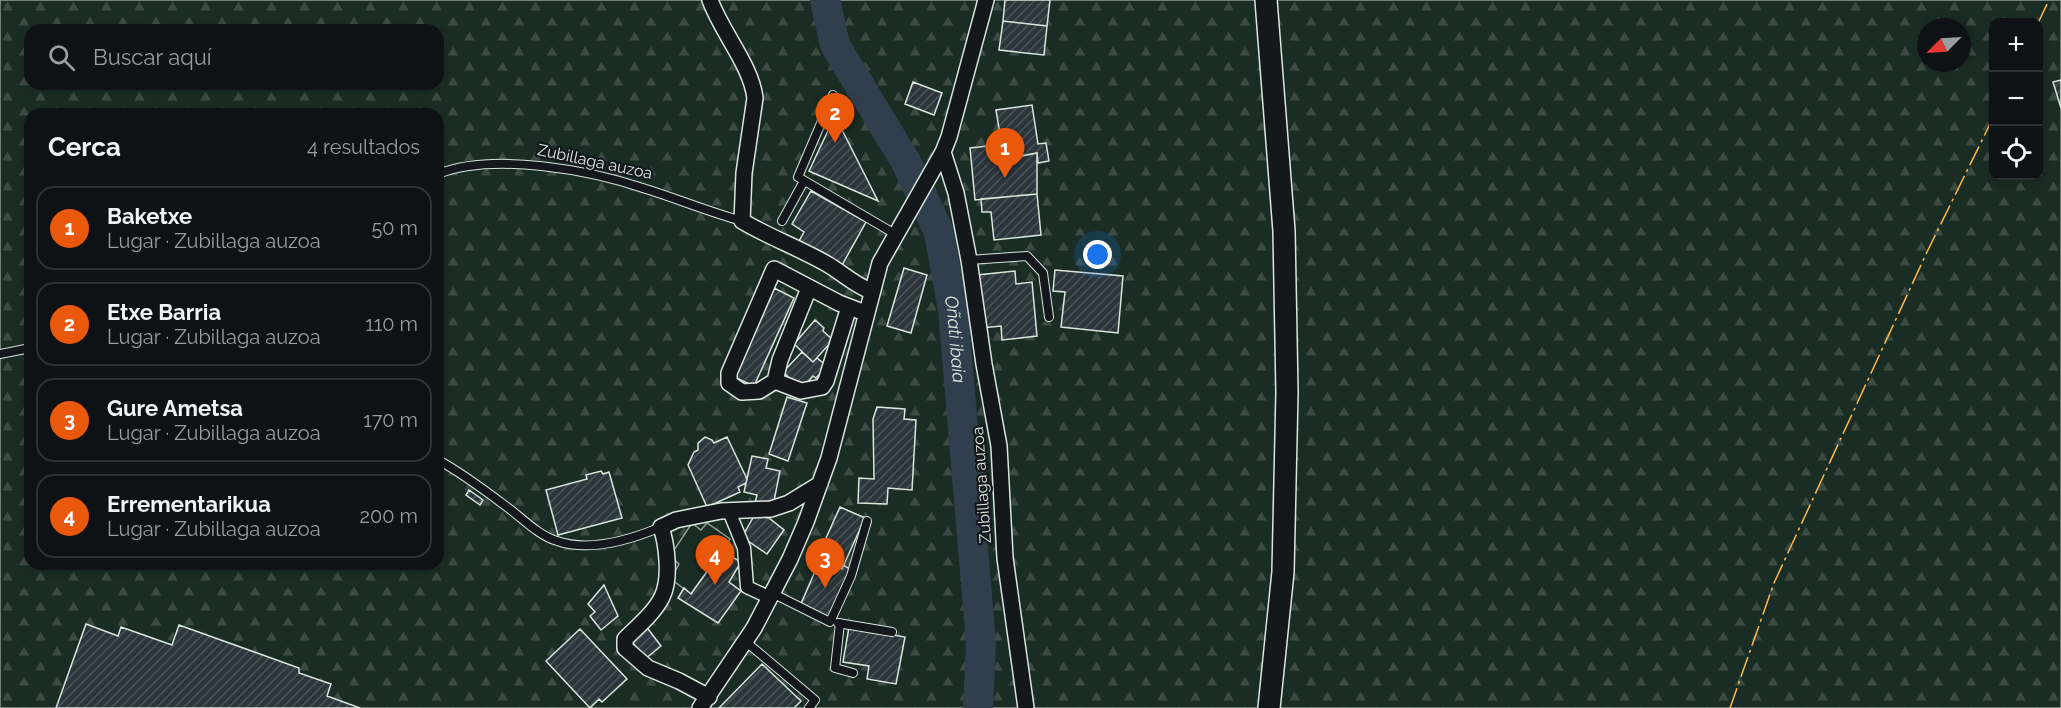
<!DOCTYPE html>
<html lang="es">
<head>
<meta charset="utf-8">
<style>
  :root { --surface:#0f1215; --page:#1d2022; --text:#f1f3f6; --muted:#9b9ea0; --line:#2f3234; --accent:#ea580c }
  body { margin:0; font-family:Raleway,sans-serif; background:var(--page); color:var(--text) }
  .controls { position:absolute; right:18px; top:18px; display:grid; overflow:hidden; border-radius:12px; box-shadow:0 3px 9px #0003 }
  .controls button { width:54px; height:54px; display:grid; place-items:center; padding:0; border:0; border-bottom:2px solid var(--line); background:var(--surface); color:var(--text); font:30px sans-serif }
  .compass { position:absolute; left:1917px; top:18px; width:54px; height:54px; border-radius:50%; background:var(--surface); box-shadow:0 3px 9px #0003; rotate:246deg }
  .you { position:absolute; left:1098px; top:255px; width:21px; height:21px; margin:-15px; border:4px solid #fff; border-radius:50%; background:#1a73e8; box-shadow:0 0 0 9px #1a73e833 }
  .badge { display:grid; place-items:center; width:39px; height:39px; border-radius:50%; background:var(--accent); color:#fff; font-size:20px; font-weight:700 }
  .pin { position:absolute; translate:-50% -50px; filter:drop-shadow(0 2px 3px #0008) }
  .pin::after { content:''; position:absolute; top:32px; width:21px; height:18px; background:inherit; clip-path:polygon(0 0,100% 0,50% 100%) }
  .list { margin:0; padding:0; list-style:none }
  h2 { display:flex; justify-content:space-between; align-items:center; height:78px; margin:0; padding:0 24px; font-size:26px }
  h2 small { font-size:20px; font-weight:400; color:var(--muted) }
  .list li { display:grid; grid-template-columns:39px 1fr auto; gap:18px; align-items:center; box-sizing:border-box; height:84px; margin:0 12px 12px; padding:0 12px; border:2px solid var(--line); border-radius:18px }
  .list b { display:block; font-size:22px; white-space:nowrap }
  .list p { margin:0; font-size:20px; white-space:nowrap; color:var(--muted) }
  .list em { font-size:20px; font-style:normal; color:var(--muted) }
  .icon { flex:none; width:33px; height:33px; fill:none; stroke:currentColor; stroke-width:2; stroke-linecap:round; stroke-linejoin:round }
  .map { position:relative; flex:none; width:2061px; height:708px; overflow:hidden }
  .search { position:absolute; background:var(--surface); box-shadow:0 3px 9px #0003; left:24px; top:24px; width:420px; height:66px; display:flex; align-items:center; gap:15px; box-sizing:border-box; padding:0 21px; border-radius:18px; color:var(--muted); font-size:22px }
  .panel { position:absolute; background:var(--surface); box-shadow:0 3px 9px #0003; left:24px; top:108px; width:420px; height:462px; border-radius:18px }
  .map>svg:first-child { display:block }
</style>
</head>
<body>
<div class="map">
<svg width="2061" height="708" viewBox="0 0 2061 708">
  <defs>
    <pattern id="forest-firs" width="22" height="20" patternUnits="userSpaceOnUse" patternTransform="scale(1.5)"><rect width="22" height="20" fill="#1a2d24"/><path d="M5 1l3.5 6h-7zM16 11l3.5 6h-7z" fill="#3b4b43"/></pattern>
    <pattern id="building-hatch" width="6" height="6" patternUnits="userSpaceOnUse" patternTransform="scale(1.5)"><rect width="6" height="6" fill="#2c363c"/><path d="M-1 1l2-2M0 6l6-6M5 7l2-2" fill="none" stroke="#4a5358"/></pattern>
  </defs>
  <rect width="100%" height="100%" fill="#14181c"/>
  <path fill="url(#forest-firs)" stroke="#939e99" stroke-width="1.5" fill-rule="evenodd" d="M 0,0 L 2061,0 L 2061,708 L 0,708 ZM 1994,22 L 2038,22 L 2038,176 L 1994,176 ZM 1926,27 L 1962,27 L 1962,63 L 1926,63 ZM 30,30 L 438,30 L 438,84 L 30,84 ZM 30,114 L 438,114 L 438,564 L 30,564 Z"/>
  <path fill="#1a2d24" stroke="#939e99" stroke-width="1.5" d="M 692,523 L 701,530 L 707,523 L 730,539 L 691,594 L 671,579 L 679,564 L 670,556 Z"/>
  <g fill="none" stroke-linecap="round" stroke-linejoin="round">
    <path stroke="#2f3f4d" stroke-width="30" id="s1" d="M 825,0 L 835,45 L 906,162 L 939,232 L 953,310 L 981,643 L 978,708"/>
  </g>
  <path fill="url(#building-hatch)" stroke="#d8e6dc" stroke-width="1.5" d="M 1005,0 L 1050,0 L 1047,26 L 1003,21 Z
    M 1003,21 L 1047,26 L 1044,55 L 999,50 Z
    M 2061,80 L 2061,108 L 2053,82 Z
    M 913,82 L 942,93 L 934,115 L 905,104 Z
    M 1032,105 L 1038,144 L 1046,143 L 1049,161 L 1038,163 L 1037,153 L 1017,157 L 1015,145 L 1002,147 L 996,110 Z
    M 835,116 L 878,201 L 809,171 Z
    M 996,145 L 999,152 L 1011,151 L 1015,157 L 1037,153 L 1037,194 L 975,200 L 970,148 Z
    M 811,191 L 866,222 L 841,267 L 798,243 L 804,232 L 792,224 Z
    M 1037,194 L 1041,235 L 994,240 L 991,212 L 982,212 L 981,199 Z
    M 904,268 L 927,275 L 911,333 L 887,326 Z
    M 1055,270 L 1123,276 L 1118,333 L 1061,327 L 1065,292 L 1053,291 Z
    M 1015,271 L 1016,284 L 1032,282 L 1037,336 L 1002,340 L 1001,326 L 982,328 L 977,275 Z
    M 774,288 L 794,298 L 754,386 L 734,377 Z
    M 815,320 L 824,328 L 823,331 L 833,340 L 813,362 L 794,344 Z
    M 802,352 L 813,362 L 817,358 L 827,366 L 816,378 L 813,376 L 802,389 L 783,372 Z
    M 787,397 L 807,403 L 788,461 L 769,454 Z
    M 877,407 L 905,409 L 904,419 L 916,420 L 912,490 L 888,488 L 887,504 L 858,503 L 859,478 L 874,479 L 873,419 Z
    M 705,437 L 712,440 L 714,443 L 727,437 L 747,479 L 746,483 L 738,487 L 740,492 L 707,507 L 688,465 L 694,452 L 698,450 L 698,443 Z
    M 752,456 L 768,459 L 766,468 L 780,471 L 773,506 L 755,503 L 757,495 L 744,492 Z
    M 601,471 L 603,474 L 609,472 L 622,518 L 558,535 L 546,490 L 587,479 L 586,475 Z
    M 469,490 L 483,500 L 480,505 L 466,495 Z
    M 840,507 L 865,518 L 842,569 L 817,558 Z
    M 754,516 L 769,518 L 784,530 L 767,554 L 742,537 Z
    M 722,551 L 741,562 L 729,582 L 741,591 L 718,623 L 678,598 L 684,588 L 691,594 Z
    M 820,560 L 842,569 L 843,565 L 850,569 L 828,619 L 800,606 Z
    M 604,585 L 618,616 L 601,630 L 590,616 L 595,612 L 588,604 Z
    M 86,624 L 118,636 L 121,627 L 172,645 L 179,625 L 299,668 L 299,673 L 331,684 L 327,696 L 360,708 L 56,708 Z
    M 645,625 L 661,646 L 645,659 L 633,643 Z
    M 849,627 L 905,637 L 896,684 L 867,679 L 869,666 L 843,662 Z
    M 580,629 L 627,679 L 602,702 L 599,699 L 590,708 L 546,661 Z
    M 762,664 L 801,701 L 794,708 L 719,708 Z"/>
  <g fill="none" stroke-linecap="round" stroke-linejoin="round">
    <g stroke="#d8e6dc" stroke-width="10">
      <path id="service" d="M 833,95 L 798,177 L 895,234
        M 438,174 C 494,152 590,170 646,189 C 678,199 709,212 742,221
        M 782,221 L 804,181
        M 969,260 L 1027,256 L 1043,273 L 1049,317
        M 0,354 L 30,348
        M 438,460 C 464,474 487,492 511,510 C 525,521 540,536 557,541 C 589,552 630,540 661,527
        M 772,593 L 830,622 L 851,576 L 867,521
        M 838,623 L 892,632
        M 840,623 L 835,668 L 853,673
        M 745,641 L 815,700 L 809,708"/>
    </g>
    <g stroke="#d8e6dc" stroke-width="15">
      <path id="pedestrian" d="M 729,511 L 744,548 L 747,587 L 762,594"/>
    </g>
    <g stroke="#d8e6dc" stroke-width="18">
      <path id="minor" d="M 710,0 C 722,33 751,65 755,98 L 744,173 L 742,221 C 769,237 799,248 827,264 C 841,272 856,286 871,291
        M 943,152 L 956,193 L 969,260 L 984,364 L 999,446 L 1005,558 L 1026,708
        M 809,288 L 780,360 L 775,381 L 759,391 L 742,392 L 729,383 L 729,373 L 774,269 L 839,303 L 865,313
        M 775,381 L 801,391 L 822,387 L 826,381 L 849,307
        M 709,697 L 679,681 L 648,668 L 625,648 L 625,639 C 638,626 654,613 662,597 C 671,579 667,545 661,527 L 676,520 L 721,511 L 771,509 L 789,503 L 820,484
        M 700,708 L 754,628 L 790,559 L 806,522 L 829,458 L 880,263 L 943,152 L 949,137 L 986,0"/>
    </g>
    <g stroke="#d8e6dc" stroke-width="24">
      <path id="secondary" d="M 1266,0 L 1284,231 L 1287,392 L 1283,572 L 1269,708"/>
    </g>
    <use href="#service" stroke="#14181c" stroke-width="8"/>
    <use href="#pedestrian" stroke="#14181c" stroke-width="12"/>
    <use href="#minor" stroke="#14181c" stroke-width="15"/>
    <use href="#secondary" stroke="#14181c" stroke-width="21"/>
    <path stroke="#ffb74d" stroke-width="1.5" stroke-dasharray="21 4.5 3 4.5" stroke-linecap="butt" d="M 2038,23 L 2049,0
      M 1730,708 L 1774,583 L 1927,252 L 1994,116"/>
  </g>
  <g text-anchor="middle" stroke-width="4.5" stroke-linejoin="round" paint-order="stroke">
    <g font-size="16" fill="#d8e6dc" stroke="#14181c">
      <text transform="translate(595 161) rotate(12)" y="6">Zubillaga auzoa</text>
      <text transform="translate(981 485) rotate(-94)" y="6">Zubillaga auzoa</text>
    </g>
    <g font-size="18" font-style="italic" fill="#d8e6dc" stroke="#14181c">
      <text dy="6" stroke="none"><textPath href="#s1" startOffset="369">Oñati ibaia</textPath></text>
    </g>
  </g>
</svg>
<div class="controls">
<button>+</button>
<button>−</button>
<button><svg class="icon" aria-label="locate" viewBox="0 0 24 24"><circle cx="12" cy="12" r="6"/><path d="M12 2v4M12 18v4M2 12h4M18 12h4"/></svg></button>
</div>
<svg class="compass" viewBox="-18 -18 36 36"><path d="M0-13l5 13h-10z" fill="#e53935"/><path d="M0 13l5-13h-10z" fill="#9b9ea0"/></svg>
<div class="you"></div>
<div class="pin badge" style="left:1005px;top:178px">1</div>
<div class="pin badge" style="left:835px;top:143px">2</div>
<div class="pin badge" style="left:825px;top:588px">3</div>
<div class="pin badge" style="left:715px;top:585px">4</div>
<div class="search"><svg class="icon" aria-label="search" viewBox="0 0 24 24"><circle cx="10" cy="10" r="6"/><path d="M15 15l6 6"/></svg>Buscar aquí</div>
<section class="panel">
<h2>Cerca<small>4 resultados</small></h2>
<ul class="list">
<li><span class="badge">1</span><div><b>Baketxe</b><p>Lugar · Zubillaga auzoa</p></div><em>50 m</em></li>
<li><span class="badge">2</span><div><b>Etxe Barria</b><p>Lugar · Zubillaga auzoa</p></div><em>110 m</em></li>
<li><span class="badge">3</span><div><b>Gure Ametsa</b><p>Lugar · Zubillaga auzoa</p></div><em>170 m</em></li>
<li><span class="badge">4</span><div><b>Errementarikua</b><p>Lugar · Zubillaga auzoa</p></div><em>200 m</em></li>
</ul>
</section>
</div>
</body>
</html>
